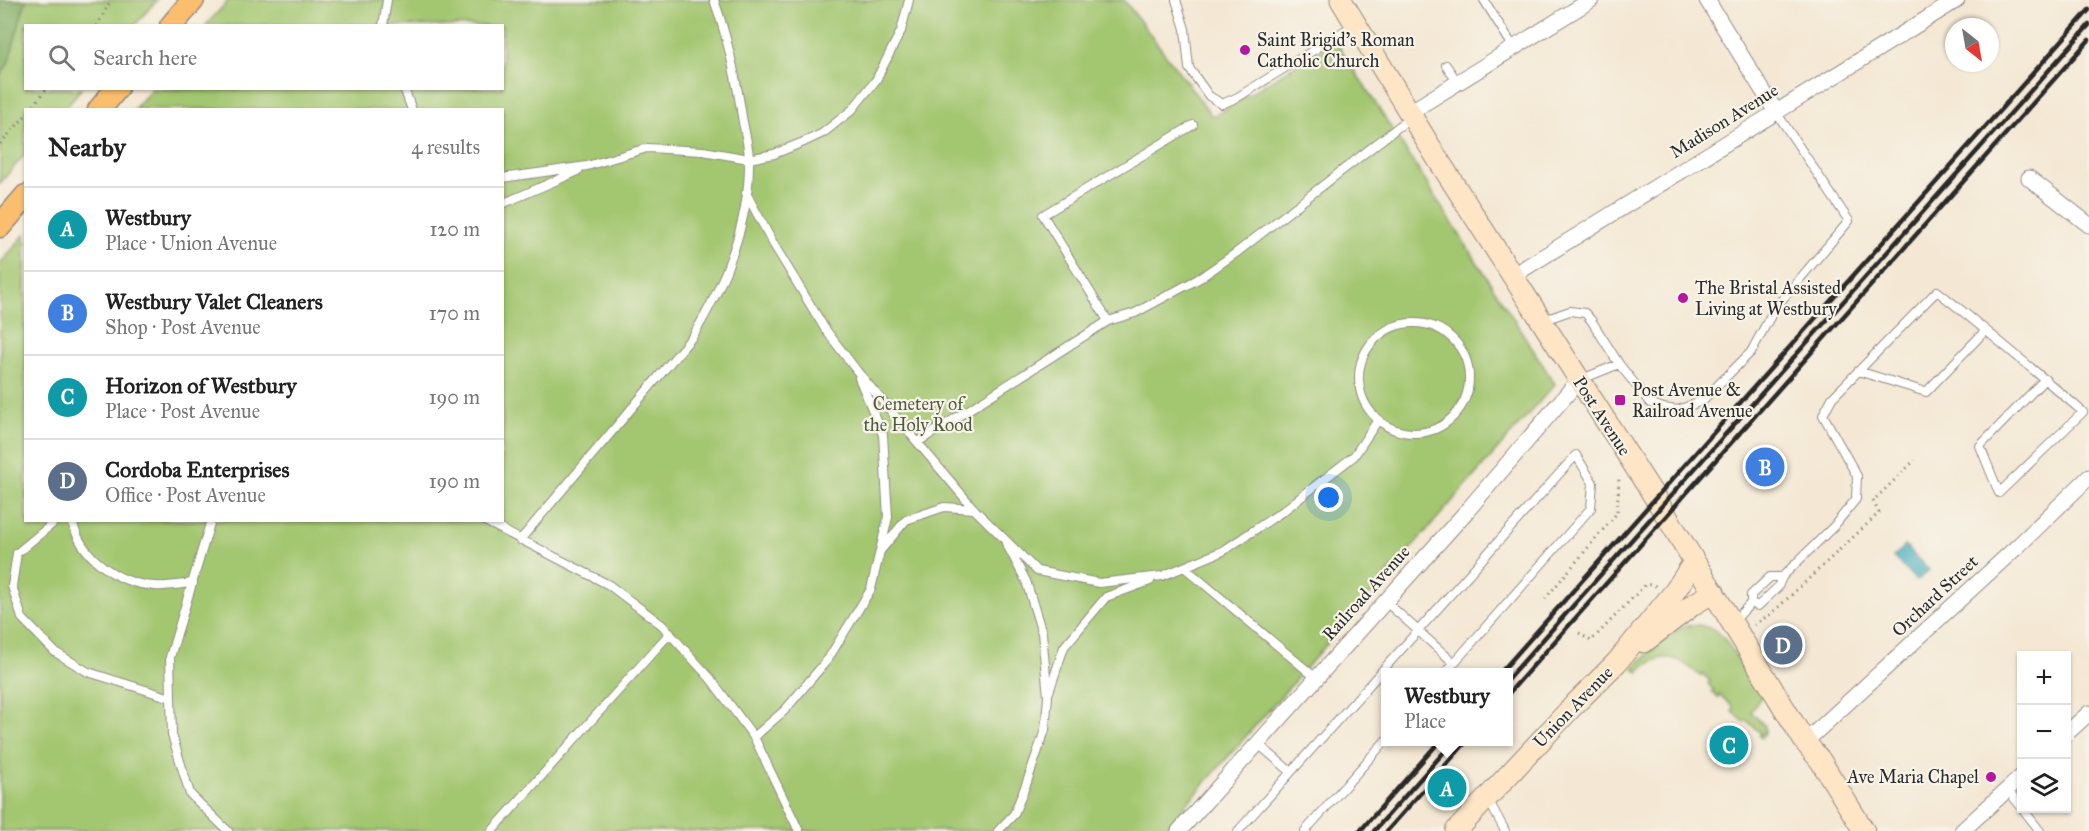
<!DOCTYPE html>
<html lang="en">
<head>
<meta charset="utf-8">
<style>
  :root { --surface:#fff; --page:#f6f6f6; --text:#222; --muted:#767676; --line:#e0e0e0; --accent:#b5179e }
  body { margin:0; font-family:"IM FELL Great Primer",serif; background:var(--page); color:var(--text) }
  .controls { position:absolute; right:18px; bottom:18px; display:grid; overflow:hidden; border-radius:0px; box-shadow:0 2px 4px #0004 }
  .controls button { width:54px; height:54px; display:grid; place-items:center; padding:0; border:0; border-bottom:2px solid var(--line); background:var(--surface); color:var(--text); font:30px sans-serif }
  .compass { position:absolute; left:1945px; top:18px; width:54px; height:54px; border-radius:50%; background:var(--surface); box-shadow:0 2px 4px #0004; rotate:149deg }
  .you { position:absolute; left:1329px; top:498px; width:21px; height:21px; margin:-15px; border:4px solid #fff; border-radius:50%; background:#1a73e8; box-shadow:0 0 0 9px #1a73e833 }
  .badge { display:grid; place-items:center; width:39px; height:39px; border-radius:50%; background:var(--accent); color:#fff; font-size:20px; font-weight:700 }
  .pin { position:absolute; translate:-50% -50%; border:3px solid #fff; box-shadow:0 2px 6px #0006 }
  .popup { position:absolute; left:1381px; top:668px; width:132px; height:78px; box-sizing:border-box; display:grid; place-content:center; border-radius:0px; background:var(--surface); filter:drop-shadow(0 2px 4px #0005); font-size:20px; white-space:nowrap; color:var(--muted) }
  .popup b { font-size:22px; color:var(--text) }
  .popup::after { content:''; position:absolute; left:50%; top:100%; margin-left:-12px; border:12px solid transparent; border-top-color:var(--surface) }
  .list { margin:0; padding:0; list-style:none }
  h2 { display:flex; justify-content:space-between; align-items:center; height:78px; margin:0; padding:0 24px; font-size:26px }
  h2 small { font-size:20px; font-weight:400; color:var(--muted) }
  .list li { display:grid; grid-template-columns:39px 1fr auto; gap:18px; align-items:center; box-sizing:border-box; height:84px; padding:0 24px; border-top:2px solid var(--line) }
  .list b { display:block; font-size:22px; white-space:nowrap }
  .list p { margin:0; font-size:20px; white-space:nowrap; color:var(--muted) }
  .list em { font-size:20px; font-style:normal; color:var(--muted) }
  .icon { flex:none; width:33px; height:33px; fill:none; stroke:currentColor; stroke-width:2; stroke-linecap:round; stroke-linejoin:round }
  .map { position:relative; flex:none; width:2089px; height:831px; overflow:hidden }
  .search { position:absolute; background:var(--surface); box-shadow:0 2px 4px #0004; left:24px; top:24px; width:480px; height:66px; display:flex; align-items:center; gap:15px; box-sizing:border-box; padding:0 21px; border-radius:0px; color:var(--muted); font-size:22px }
  .panel { position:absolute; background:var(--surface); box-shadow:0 2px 4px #0004; left:24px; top:108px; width:480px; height:414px; border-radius:0px }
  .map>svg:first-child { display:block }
</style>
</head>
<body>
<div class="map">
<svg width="2089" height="831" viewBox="0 0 2089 831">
  <rect width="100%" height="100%" fill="#f7f3e8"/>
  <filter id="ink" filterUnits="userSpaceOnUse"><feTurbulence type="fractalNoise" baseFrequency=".0167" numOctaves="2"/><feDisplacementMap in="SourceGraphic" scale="12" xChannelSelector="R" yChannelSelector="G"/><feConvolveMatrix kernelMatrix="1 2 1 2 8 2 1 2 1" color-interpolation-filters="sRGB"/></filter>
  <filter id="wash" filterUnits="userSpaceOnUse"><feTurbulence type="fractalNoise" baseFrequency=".008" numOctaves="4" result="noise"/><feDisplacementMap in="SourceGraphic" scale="24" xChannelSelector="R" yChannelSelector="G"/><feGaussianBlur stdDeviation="1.35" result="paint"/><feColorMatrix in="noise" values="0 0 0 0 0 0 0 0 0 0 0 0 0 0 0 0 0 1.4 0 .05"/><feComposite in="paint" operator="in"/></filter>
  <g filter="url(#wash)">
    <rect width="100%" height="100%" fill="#f4e8d4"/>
    <path fill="#a3c670" stroke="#67784e" stroke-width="1.5" d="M 0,0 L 157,0 L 135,25 L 26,26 L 26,88 L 81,89 L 64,109 L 26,110 L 25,154 L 0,183 Z
      M 229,0 L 1124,0 L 1213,117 L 1335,40 L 1555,384 L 1163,831 L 0,831 L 0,264 L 25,234 L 26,520 L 502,520 L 502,110 L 134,109 L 152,89 L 502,88 L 502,26 L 206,25 Z
      M 1699,625 L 1713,629 L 1724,638 L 1762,695 L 1751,712 L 1765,726 L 1765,733 L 1761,738 L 1759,736 L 1761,733 L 1746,720 L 1744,722 L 1732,711 L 1734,708 L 1720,695 L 1718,698 L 1712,692 L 1714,690 L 1708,684 L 1710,681 L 1703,674 L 1700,676 C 1678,656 1662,649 1638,672 L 1633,667 L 1674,632 L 1684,626 Z"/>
    <path fill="#82ab62" stroke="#566b46" stroke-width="1.5" d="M 0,0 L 26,0 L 8,64 L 0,76 Z"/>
    <path fill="#3daabc" stroke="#346a74" stroke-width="1.5" d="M 1905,546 L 1929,570 L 1917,581 L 1893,557 Z"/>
  </g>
  <g filter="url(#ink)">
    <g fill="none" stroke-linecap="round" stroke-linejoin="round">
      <g stroke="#908a80" stroke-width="10">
        <path id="service" d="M 1176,0 L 1185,29 L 1189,68 L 1209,96 L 1222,104 L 1238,97 L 1354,25
          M 1484,0 L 1514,48
          M 383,26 L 387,0
          M 1446,65 L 1458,83
          M 404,88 L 412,110
          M 502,178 L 587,166 L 647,148 L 703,151 L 749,159 L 774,154 L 806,141 L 823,133 L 852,110 L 876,80 L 901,31 L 909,0
          M 746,193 L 774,245 L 825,329 L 857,371 L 974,509 L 1037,571 L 1099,583 L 1162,576 L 1223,551 L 1283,511 L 1354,456 L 1378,420
          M 502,204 L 578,171
          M 1544,320 L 1570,311 L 1585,313 L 1591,320 L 1619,364
          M 1108,321 L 1043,215 L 1193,125
          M1359 378a55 55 0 1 1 110 0a55 55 0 1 1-110 0Z
          M 1858,371 L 1926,392 L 1986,330
          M 1582,379 L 1619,364 L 1650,403 L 1663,408 L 1678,410 L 1702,401 L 1751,352 L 1775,308 L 1849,221 L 1776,112
          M 918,442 L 1108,321 L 1135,313 L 1200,278 L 1236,253 L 1411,117
          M 57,520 L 17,553 L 12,586 L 22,618 L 55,652 L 88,672 L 171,698
          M 72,520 C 80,557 118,584 155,586 C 167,587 181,584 193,583
          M 211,520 L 170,657 L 172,735 L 190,794 L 228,831
          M 483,520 L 609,585 L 662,625 L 710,678 L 754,737 L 799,831
          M 520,540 L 693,336 C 725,284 750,221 749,160 C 749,144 743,127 741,110 C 735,72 727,36 714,0
          M 881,550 L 906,520 L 944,507 L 974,509
          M 1184,567 L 1316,678
          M 1385,601 L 1454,663
          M 1751,603 L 1758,606 L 1778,587 L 1782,577 L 1834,526 L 1856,499 L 1857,476 L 1823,415 L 1832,398 L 1937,291 C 1987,330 2035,371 2083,412 L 1999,493 L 1980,446 L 2045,379
          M 1734,621 L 1751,603 L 1751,595 L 1770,577 L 1782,577
          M 1049,692 L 1064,647 L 1106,597 L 1150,581
          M 754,737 L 785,710 L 828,659 L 871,589 L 888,517 L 883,435 L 859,378
          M 1257,743 L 1291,772
          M 2007,789 L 2022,808
          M 1489,801 L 1505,831
          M 2022,808 L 2040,831
          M 492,831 L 670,633
          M 998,831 L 1014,814 L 1027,782 L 1045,730 L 1048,697 L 1042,633 L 1026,581 L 1006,543
          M 1238,831 L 1576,455 L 1593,483 L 1591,508 L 1446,672
          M 1305,831 L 1386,740"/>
      </g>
      <g stroke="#908a80" stroke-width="17">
        <path id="minor" d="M 1707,0 L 1776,112
          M 1410,112 L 1591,0
          M 2029,178 L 2089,225
          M 1512,276 L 1957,0
          M 2066,734 L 2089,713
          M 1805,742 L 2020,544 L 2089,477
          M 1179,831 L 1466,512 L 1579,380
          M 1962,831 L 2022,776"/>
      </g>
      <g stroke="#908a80" stroke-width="23">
        <path id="secondary" d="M 1341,0 L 1437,158 L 1661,507 L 1805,742 L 1820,760 L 1864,831
          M 1644,642 L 1694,604 L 1714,592
          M 1456,831 L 1575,704 L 1617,662 L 1675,591 L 1694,562"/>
      </g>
      <g stroke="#908a80" stroke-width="25">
        <path id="primary" d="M 171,26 L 193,0
          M 99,110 L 117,88
          M 0,226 L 26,196"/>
      </g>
      <path stroke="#908a80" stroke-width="3" stroke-dasharray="1.5 4.5" stroke-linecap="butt" d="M 97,26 L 111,0
        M 30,110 L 47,88
        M 0,144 L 26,115
        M 1545,599 L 1617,513 L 1619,477
        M 1754,625 L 1771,614 L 1879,513 L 1873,501 L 1915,460
        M 1579,633 L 1591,641 L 1646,584 L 1656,586"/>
      <use href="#service" stroke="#fff" stroke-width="8"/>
      <use href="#minor" stroke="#fff" stroke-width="15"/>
      <use href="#secondary" stroke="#fde5c5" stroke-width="21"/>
      <use href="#primary" stroke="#fbbd6e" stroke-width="22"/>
      <path stroke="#2b2b2b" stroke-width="4.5" d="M 1501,672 L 2089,10
        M 1508,679 L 2089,25
        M 1508,694 L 2089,40
        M 1360,831 L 1439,742
        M 1374,831 L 1453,742
        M 1387,831 L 1466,742"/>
    </g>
  </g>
  <g fill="#b5179e" stroke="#f7f3e8" stroke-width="2">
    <circle cx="1245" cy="50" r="6"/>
    <circle cx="1683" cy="298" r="6"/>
    <rect x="1614" y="394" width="12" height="12" rx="3"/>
    <circle cx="1991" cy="777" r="6"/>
  </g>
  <g text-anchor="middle" stroke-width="4.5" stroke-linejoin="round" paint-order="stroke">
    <g font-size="18" fill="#2b2b2b" stroke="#f7f3e8" text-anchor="start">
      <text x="1257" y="46">Saint Brigid's Roman<tspan x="1257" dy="21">Catholic Church</tspan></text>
      <text x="1695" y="294">The Bristal Assisted<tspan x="1695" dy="21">Living at Westbury</tspan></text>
      <text x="1632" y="396">Post Avenue &amp;<tspan x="1632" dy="21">Railroad Avenue</tspan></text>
      <text x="1979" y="783" text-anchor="end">Ave Maria Chapel</text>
    </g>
    <g font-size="18" fill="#2b2b2b" stroke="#f7f3e8">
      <text transform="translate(1724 121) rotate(-32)" y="6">Madison Avenue</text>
      <text transform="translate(1602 416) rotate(57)" y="6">Post Avenue</text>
      <text transform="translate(1366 593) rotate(-48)" y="6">Railroad Avenue</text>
      <text transform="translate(1935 596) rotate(-43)" y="6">Orchard Street</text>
      <text transform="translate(1573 707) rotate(-46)" y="6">Union Avenue</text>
    </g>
    <g font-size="18" fill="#4f5a40" stroke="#f7f3e8">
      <text x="918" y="410">Cemetery of<tspan x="918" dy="21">the Holy Rood</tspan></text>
    </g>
  </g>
</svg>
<div class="controls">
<button>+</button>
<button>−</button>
<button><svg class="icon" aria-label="layers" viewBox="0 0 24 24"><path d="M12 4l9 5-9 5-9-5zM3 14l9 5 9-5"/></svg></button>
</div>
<svg class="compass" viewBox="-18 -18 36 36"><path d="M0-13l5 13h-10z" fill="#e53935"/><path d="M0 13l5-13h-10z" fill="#767676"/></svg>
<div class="you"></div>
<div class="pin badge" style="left:1447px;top:788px;background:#0f9aa8">A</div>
<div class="popup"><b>Westbury</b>Place</div>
<div class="pin badge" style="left:1765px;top:467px;background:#3f7fe0">B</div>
<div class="pin badge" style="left:1729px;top:745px;background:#0f9aa8">C</div>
<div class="pin badge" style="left:1783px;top:645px;background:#5c6f8a">D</div>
<div class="search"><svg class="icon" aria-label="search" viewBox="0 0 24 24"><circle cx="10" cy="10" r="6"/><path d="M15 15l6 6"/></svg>Search here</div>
<section class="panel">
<h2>Nearby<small>4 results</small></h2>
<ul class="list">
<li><span class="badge" style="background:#0f9aa8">A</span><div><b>Westbury</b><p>Place · Union Avenue</p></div><em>120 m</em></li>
<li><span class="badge" style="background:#3f7fe0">B</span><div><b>Westbury Valet Cleaners</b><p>Shop · Post Avenue</p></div><em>170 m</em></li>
<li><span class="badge" style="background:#0f9aa8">C</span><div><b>Horizon of Westbury</b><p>Place · Post Avenue</p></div><em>190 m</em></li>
<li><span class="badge" style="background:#5c6f8a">D</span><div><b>Cordoba Enterprises</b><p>Office · Post Avenue</p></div><em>190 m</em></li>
</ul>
</section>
</div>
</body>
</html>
